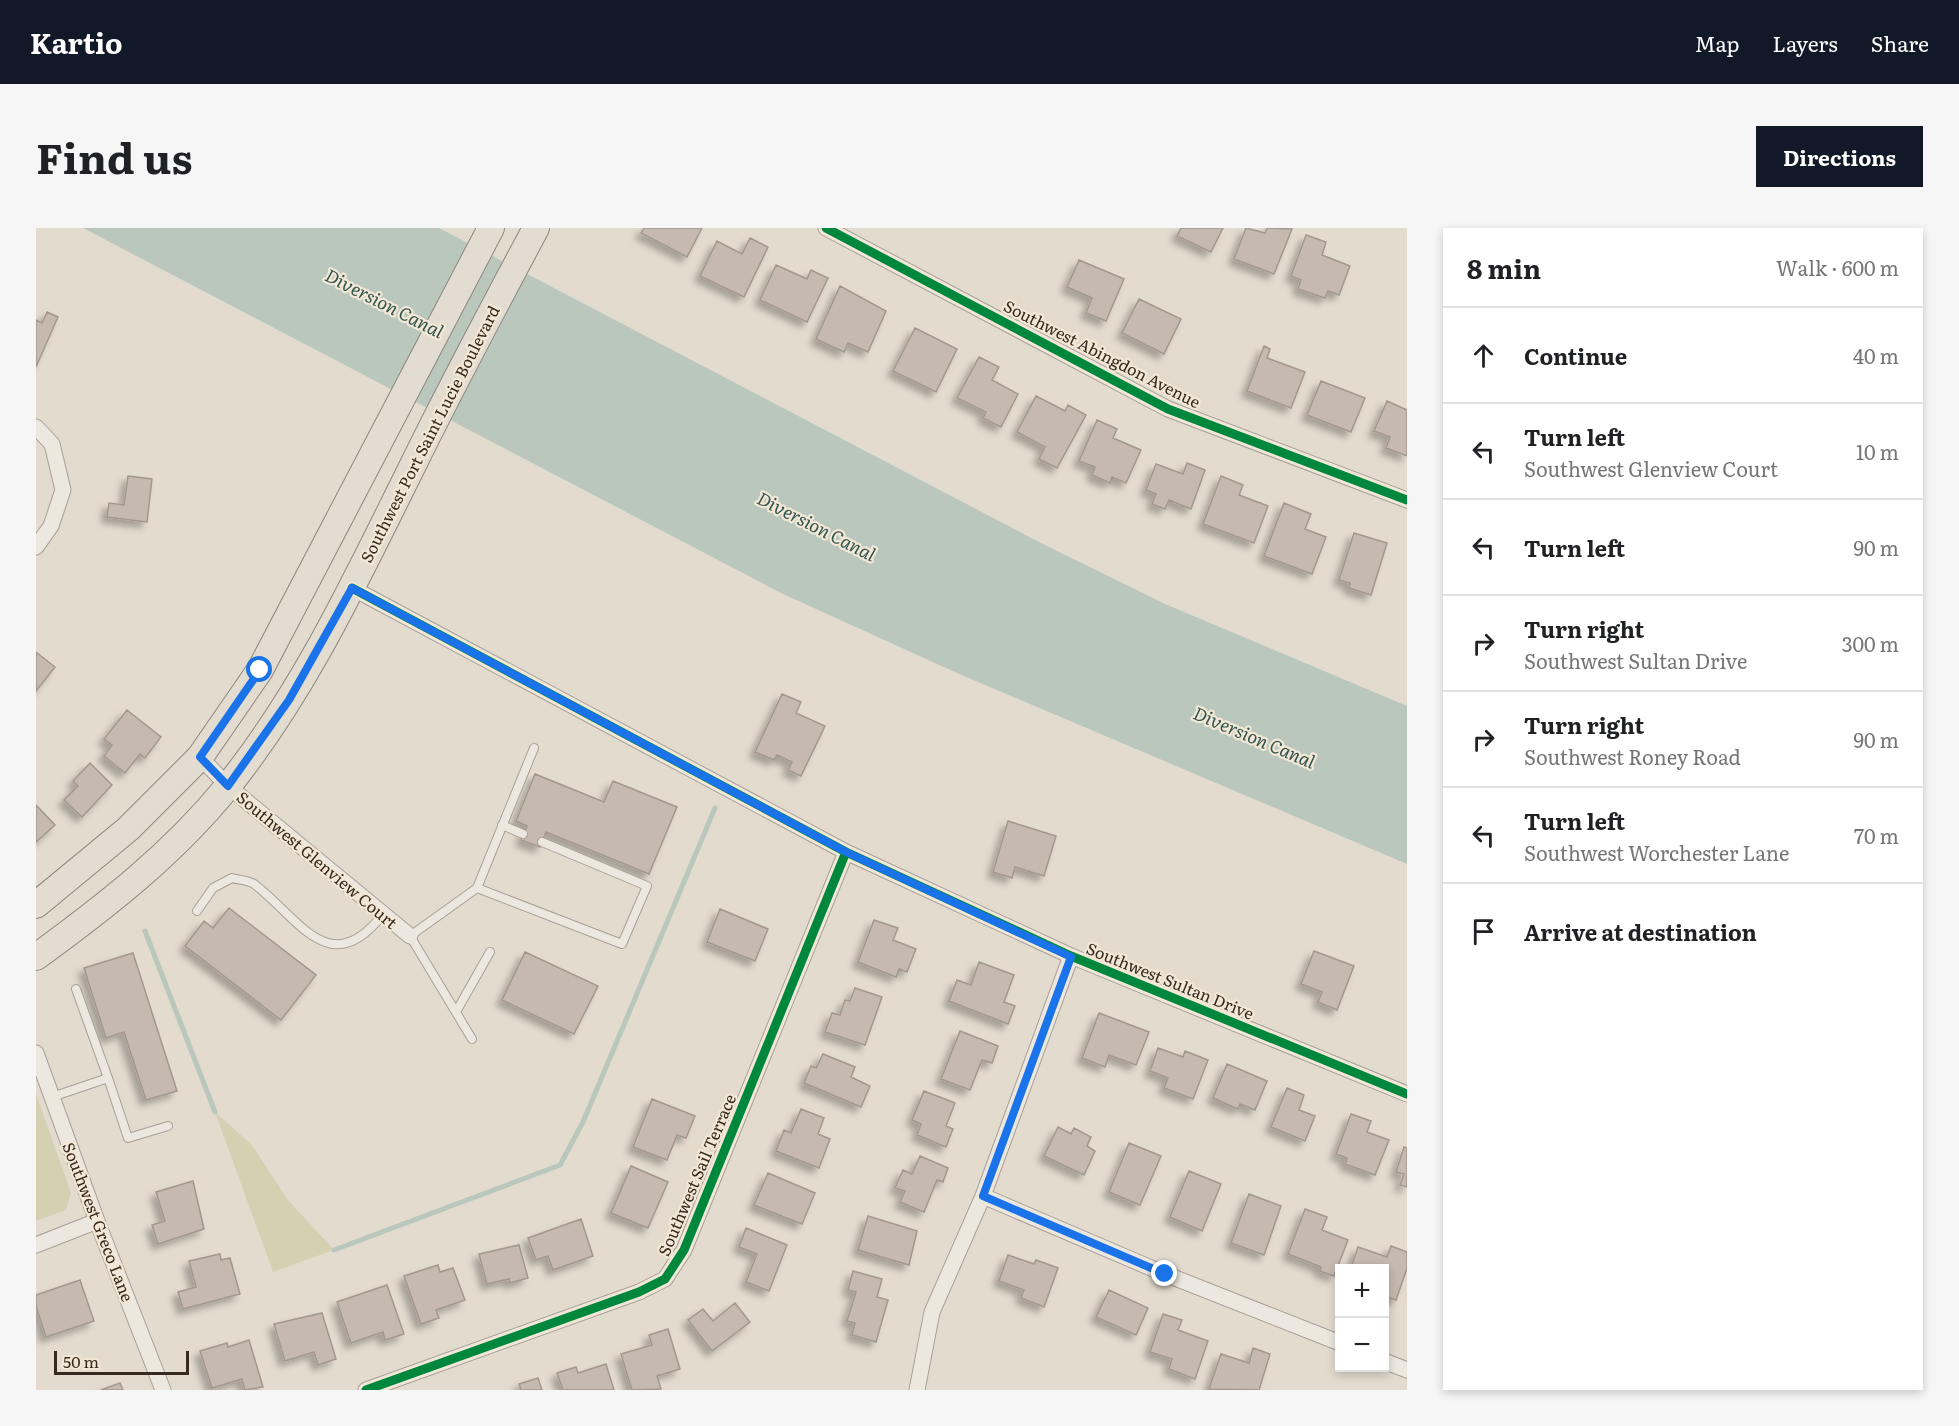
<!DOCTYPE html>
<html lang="en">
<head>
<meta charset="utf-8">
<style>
  :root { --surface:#fff; --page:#f6f6f6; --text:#202124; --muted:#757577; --line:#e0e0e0; --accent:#111827 }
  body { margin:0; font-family:Literata,serif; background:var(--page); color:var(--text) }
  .controls { position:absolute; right:18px; bottom:18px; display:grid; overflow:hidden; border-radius:0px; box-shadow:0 3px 9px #0003 }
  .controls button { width:54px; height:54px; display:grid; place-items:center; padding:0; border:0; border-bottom:2px solid var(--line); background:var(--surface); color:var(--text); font:30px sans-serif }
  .scale { position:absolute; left:18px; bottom:15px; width:135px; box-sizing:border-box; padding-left:6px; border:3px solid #362920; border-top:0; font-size:16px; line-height:21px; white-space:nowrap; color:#362920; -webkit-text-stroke:4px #f3e7d5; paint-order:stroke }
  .stop { position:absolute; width:18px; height:18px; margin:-14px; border:4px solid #1a73e8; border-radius:50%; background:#fff }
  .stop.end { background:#1a73e8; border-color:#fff; box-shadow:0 2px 6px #0008 }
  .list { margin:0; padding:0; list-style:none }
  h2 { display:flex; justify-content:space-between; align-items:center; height:78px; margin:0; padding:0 24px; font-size:26px }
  h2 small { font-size:20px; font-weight:400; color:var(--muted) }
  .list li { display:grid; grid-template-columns:39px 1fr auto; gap:18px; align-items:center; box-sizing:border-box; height:96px; padding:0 24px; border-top:2px solid var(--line) }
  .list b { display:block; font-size:22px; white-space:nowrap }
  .list p { margin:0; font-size:20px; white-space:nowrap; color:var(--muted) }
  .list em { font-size:20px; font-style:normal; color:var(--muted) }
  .icon { flex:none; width:33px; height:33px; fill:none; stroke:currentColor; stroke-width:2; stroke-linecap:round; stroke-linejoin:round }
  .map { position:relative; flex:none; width:1371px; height:1162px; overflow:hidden; border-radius:0px }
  header { display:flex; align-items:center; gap:36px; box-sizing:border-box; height:84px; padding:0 30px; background:var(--accent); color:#fff }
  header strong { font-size:28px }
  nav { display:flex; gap:33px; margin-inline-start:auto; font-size:21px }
  .intro { display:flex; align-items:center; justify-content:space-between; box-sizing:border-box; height:144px; padding:0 36px }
  h1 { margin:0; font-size:42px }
  .button { padding:15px 27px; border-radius:0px; background:var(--accent); color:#fff; font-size:21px; font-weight:700 }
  main { display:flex; gap:36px; padding:0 36px }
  aside { flex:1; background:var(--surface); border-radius:0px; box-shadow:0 3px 9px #0003 }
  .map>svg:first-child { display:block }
</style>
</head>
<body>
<header>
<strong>Kartio</strong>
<nav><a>Map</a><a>Layers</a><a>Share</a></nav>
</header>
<div class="intro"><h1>Find us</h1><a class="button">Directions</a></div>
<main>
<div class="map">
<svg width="1371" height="1162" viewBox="0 0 1371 1162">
  <defs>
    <filter id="shadow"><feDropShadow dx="-5.5" dy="5.5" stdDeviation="3" flood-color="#0004"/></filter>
  </defs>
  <rect width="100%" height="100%" fill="#e3dbce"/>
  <path fill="#d4d1b2" d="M 0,866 L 35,965 L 30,982 L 0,993 Z
    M 179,884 L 216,917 L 252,972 L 298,1022 L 237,1044 Z"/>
  <path fill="#b9c7bd" d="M 47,0 L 403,0 L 1005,315 L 1129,376 L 1371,478 L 1371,636 L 921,445 L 745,365 Z"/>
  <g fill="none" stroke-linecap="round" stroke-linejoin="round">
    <path stroke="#b9c7bd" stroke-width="5" d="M 109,703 L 179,884
      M 298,1022 L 524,937 L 547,894 L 679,580"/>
  </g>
  <path fill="#c6b9af" stroke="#a3978e" stroke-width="1.5" filter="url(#shadow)" d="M 608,0 L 666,0 L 651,29 L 605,5 Z
    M 1145,0 L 1187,0 L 1175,24 L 1141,8 Z
    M 1210,0 L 1229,5 L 1231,0 L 1256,1 L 1238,46 L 1198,31 Z
    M 1270,7 L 1290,14 L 1286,27 L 1314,38 L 1303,67 L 1292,63 L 1289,70 L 1262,61 L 1265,52 L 1255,48 Z
    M 714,10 L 732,19 L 708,69 L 664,48 L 681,13 L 706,26 Z
    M 1043,32 L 1088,51 L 1070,93 L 1050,85 L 1056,70 L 1031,59 Z
    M 740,37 L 771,51 L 775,42 L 792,50 L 771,94 L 724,72 Z
    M 804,58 L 850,83 L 832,124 L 812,115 L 808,124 L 780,111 Z
    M 1103,71 L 1145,91 L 1128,126 L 1086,105 Z
    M 11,84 L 22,89 L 0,139 L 0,92 L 6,95 Z
    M 879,100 L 921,121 L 900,164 L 857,143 Z
    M 1228,118 L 1234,121 L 1231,130 L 1269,144 L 1255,180 L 1211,163 Z
    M 943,129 L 963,139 L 956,152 L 982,166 L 965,199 L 947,190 L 950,184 L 921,170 Z
    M 1285,153 L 1329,170 L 1315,204 L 1271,187 Z
    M 1000,168 L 1029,183 L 1032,177 L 1050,187 L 1021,240 L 1003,231 L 1009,219 L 981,204 Z
    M 1351,173 L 1371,182 L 1371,228 L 1350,220 L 1354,209 L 1338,203 Z
    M 1061,192 L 1081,201 L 1077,210 L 1105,222 L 1090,255 L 1076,249 L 1074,255 L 1056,247 L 1059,239 L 1043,233 Z
    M 1151,235 L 1169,242 L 1155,281 L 1133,272 L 1129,281 L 1116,276 L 1120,266 L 1110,262 L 1120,236 L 1147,246 Z
    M 92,248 L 116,251 L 111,294 L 71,289 L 73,275 L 88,277 Z
    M 1185,248 L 1207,257 L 1203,267 L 1232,278 L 1218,315 L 1167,296 Z
    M 1248,275 L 1275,286 L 1269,301 L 1290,309 L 1276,346 L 1228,328 Z
    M 1318,305 L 1351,315 L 1335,367 L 1313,360 L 1314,355 L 1303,352 Z
    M 0,424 L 19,439 L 0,463 Z
    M 746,466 L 765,474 L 760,485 L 789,498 L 765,548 L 752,542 L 756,534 L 741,527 L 738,532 L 719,524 Z
    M 91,482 L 125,509 L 109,530 L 104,526 L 89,545 L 68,528 L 76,517 L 68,511 Z
    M 54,535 L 76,557 L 46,589 L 28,572 L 42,558 L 37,553 Z
    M 499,546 L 568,574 L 577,553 L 641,579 L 613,646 L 510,604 L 504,619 L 485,612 L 491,598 L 480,593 Z
    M 0,577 L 19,597 L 0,614 Z
    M 972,593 L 1020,608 L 1008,648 L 979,639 L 976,650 L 957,644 Z
    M 193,680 L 280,747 L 245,792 L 149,718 L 168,693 L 177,700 Z
    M 684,681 L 732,701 L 719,733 L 671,714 Z
    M 838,692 L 862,700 L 857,712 L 880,721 L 871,744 L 863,741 L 860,749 L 822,734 Z
    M 1278,723 L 1318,738 L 1301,782 L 1282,774 L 1286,764 L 1265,756 Z
    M 489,724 L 562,758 L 538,806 L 466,772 Z
    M 97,725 L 141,863 L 110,872 L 88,804 L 70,810 L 48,740 Z
    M 943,734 L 978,747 L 968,774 L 979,778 L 972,796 L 913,773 L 921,752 L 935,757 Z
    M 819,760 L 846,769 L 829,817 L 789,804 L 796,785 L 804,787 L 809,772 L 814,773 Z
    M 1063,785 L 1113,804 L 1100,837 L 1073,827 L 1069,839 L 1046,830 Z
    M 924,803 L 962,818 L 956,835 L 946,832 L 934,862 L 905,851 Z
    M 1122,820 L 1147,829 L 1149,823 L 1172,832 L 1157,871 L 1128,860 L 1132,850 L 1114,843 Z
    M 787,826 L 819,839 L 815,849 L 834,858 L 825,879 L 768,855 L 775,838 L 780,840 Z
    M 1191,836 L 1231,853 L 1219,882 L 1204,876 L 1202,881 L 1177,870 Z
    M 1251,860 L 1268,867 L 1263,882 L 1279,888 L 1269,913 L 1235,899 Z
    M 888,863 L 919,875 L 910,898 L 917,901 L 910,919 L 881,907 L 885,896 L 876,892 Z
    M 616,871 L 659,888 L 650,910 L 641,907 L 631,932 L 597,919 Z
    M 765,881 L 788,890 L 782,906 L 794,911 L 783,940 L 740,923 L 748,902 L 755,905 Z
    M 1315,886 L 1335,893 L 1331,904 L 1353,912 L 1339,947 L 1309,936 L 1311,930 L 1300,926 Z
    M 1022,899 L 1035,906 L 1038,900 L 1055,909 L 1051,918 L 1059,923 L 1048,947 L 1008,928 Z
    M 1093,915 L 1125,928 L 1104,977 L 1073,964 Z
    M 1368,919 L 1371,920 L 1371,959 L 1364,957 L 1368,946 L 1360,944 Z
    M 884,928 L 912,940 L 907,954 L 901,952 L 888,984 L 864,974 L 869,963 L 859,960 L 867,942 L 876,946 Z
    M 595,938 L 632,954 L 612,1000 L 575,985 Z
    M 1153,943 L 1185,956 L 1166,1003 L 1134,989 Z
    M 732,945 L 779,965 L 766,996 L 718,977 Z
    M 157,953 L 168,1001 L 122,1016 L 116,997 L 129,993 L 120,964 Z
    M 1213,966 L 1245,978 L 1228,1027 L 1195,1015 Z
    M 1269,981 L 1291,989 L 1286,1002 L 1312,1012 L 1298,1048 L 1284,1043 L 1285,1039 L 1252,1026 Z
    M 832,988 L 881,1003 L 873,1037 L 822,1022 Z
    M 545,991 L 557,1028 L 517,1042 L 512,1028 L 500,1032 L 492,1010 Z
    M 710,1000 L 751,1017 L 733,1063 L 710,1054 L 721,1026 L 703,1019 Z
    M 483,1017 L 492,1050 L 474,1055 L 473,1051 L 451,1056 L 443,1026 Z
    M 1355,1018 L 1371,1024 L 1371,1040 L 1360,1072 L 1348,1068 L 1348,1040 L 1315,1040 L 1322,1019 L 1351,1029 Z
    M 184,1026 L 185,1032 L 194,1030 L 204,1066 L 147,1081 L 142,1064 L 160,1059 L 153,1033 Z
    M 972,1027 L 998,1036 L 1000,1032 L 1022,1040 L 1008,1079 L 985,1070 L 988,1062 L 963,1053 Z
    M 402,1037 L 404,1044 L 417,1040 L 429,1072 L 400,1082 L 403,1090 L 385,1096 L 368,1048 Z
    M 817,1043 L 846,1051 L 841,1069 L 852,1072 L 840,1114 L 816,1107 L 819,1095 L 811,1093 L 820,1064 L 812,1062 Z
    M 44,1052 L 58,1093 L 10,1109 L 0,1078 L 0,1067 Z
    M 351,1057 L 368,1106 L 349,1112 L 347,1104 L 315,1115 L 301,1074 Z
    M 1073,1062 L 1112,1080 L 1100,1107 L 1060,1089 Z
    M 699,1075 L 714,1094 L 676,1123 L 652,1092 L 667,1081 L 677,1093 Z
    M 286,1085 L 300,1131 L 282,1137 L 278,1124 L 249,1133 L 238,1096 Z
    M 1127,1086 L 1146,1092 L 1142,1102 L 1172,1113 L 1159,1151 L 1133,1141 L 1136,1131 L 1114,1124 Z
    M 632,1101 L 644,1141 L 621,1148 L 625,1161 L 596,1162 L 585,1126 L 616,1117 L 613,1107 Z
    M 213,1112 L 227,1159 L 209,1162 L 206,1151 L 176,1160 L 164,1123 L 191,1115 L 192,1119 Z
    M 1217,1120 L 1234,1126 L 1223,1162 L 1173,1161 L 1185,1126 L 1213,1135 Z
    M 570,1136 L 578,1162 L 527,1162 L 521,1145 L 540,1139 L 542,1145 Z
    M 502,1150 L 506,1162 L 485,1162 L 483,1156 Z
    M 84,1155 L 87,1162 L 65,1162 Z"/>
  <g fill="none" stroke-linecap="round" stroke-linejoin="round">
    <g stroke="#a8a097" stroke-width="10">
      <path id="lane" d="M 466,597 L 487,606
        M 441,660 L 586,716 L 611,658 L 506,614
        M 161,683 L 177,660 L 196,650 C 202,652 212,652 218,656 C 262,689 294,755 347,686
        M 40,761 L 72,850
        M 420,784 L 454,724
        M 436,811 L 374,708 L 441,660 L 498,520
        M 16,869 L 72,850 L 92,910 L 132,898"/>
    </g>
    <g stroke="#a8a097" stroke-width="17">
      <path id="street" d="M 790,0 L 1132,181 L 1371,272
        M 0,199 L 16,216 L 27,262 L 15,298 L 0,319
        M 316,360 L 810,624 L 1035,728 L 1371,866
        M 164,529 L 192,558 L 374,708
        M 0,825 L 61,993 L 127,1162
        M 947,968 L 1129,1046 L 1304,1115
        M 0,1017 L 61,993
        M 1348,1133 L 1371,1142
        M 330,1162 L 603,1064 L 629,1051 L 648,1022 L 810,624
        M 881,1162 L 896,1084 L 947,968 L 1035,728"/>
    </g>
    <g stroke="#8e867e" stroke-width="28">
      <path id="primary" d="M 0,677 L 92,601 L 164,529 L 224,442 L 455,0
        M 0,729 C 70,678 137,626 192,558 C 270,461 322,347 377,237 C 416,157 458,79 500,0"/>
    </g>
    <use href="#lane" stroke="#ece7df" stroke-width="8"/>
    <use href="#street" stroke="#ece7df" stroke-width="15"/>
    <use href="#primary" stroke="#e3dcd1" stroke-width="26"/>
    <g stroke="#f3e7d5" stroke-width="13">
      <path id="cycleway" d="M 790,0 L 1132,181 L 1371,272
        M 316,360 L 810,624 L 1035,728 L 1371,866
        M 330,1162 L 603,1064 L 629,1051 L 648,1022 L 810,624"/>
    </g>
    <use href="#cycleway" stroke="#00873e" stroke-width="9"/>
  </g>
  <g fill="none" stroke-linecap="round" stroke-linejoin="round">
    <path stroke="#1a73e8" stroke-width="8" d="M 224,442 L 164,529 L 192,558 L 253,472 L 316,360 L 810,624 L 1035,729 L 947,968 L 1129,1046"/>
  </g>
  <g text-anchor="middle" stroke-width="4.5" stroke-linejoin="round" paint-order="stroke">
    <g font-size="16" fill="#362920" stroke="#f3e7d5">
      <text transform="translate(1066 126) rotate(27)" y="6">Southwest Abingdon Avenue</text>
      <text transform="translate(394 206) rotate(-63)" y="6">Southwest Port Saint Lucie Boulevard</text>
      <text transform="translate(281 632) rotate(40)" y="6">Southwest Glenview Court</text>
      <text transform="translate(1134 753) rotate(22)" y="6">Southwest Sultan Drive</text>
      <text transform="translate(661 947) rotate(-67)" y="6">Southwest Sail Terrace</text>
      <text transform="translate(62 994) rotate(69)" y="6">Southwest Greco Lane</text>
    </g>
    <g font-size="18" font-style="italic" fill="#30554f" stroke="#f3e7d5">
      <text transform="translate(348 76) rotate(27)" y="6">Diversion Canal</text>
      <text transform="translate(780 299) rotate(27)" y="6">Diversion Canal</text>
      <text transform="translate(1218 510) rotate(23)" y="6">Diversion Canal</text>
    </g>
  </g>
</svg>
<div class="controls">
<button>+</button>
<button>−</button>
</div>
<div class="scale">50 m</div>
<div class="stop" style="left:224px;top:442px"></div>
<div class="stop end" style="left:1129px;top:1046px"></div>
</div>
<aside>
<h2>8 min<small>Walk · 600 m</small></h2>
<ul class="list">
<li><svg class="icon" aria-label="ahead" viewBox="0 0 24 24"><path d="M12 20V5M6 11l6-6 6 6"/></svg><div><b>Continue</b></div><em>40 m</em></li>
<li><svg class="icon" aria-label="left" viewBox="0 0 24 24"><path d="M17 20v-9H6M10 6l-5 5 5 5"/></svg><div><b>Turn left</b><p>Southwest Glenview Court</p></div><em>10 m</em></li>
<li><svg class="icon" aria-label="left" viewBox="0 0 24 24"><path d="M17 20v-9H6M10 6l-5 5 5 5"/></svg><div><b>Turn left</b></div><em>90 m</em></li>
<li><svg class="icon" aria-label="right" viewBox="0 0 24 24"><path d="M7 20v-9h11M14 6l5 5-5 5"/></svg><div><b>Turn right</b><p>Southwest Sultan Drive</p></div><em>300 m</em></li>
<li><svg class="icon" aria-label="right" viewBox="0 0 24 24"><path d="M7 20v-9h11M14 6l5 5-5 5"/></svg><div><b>Turn right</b><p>Southwest Roney Road</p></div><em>90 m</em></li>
<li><svg class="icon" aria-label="left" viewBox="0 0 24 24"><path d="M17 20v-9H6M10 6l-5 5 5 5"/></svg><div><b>Turn left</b><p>Southwest Worchester Lane</p></div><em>70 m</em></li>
<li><svg class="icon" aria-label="arrive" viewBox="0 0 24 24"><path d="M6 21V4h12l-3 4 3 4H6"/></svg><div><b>Arrive at destination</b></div></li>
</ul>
</aside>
</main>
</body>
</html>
